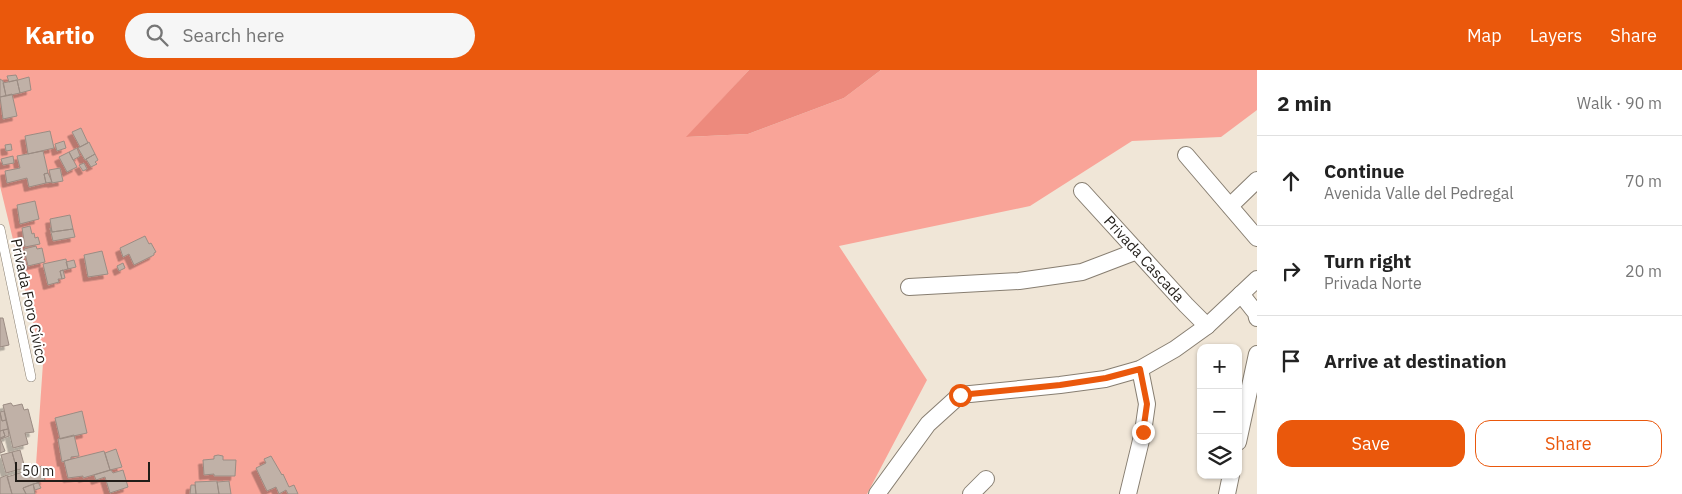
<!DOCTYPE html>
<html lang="en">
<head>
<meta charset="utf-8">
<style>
  :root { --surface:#fff; --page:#f6f6f6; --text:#222; --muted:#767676; --line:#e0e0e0; --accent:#ea580c }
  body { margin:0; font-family:"IBM Plex Sans",sans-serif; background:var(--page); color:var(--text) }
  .controls { position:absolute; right:15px; bottom:15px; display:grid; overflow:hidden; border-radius:10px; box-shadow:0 1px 4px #0004 }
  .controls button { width:45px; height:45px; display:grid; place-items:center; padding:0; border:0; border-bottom:1px solid var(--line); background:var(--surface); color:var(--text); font:25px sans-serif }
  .scale { position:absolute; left:15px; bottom:12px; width:135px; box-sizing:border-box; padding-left:5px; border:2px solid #211d18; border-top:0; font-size:14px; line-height:18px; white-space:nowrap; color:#211d18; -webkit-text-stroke:4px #fff; paint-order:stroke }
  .stop { position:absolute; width:15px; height:15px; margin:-11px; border:4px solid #ea580c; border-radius:50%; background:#fff }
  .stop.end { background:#ea580c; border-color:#fff; box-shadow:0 1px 5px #0008 }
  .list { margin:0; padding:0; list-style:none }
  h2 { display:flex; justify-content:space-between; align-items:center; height:65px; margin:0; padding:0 20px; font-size:21px }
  h2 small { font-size:16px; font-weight:400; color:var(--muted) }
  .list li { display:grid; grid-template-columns:32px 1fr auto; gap:15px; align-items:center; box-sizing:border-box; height:90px; padding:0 20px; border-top:1px solid var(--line) }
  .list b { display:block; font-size:19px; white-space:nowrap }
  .list p { margin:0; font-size:16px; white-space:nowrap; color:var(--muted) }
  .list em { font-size:16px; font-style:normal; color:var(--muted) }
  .actions { display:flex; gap:10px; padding:15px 20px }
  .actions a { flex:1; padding:11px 0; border:1px solid var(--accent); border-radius:15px; text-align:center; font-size:18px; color:var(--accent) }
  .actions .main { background:var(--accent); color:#fff }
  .icon { flex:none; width:28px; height:28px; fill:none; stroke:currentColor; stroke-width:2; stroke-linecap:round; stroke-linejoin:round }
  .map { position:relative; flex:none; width:1257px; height:424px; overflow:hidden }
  header { display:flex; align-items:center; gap:30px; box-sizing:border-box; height:70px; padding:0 25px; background:var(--accent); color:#fff }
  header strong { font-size:24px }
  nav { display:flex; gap:28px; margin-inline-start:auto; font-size:18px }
  .search { width:350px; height:45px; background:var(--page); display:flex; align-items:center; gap:12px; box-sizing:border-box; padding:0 18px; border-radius:28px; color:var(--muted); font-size:19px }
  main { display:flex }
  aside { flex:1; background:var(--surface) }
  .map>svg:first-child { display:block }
</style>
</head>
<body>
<header>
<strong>Kartio</strong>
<div class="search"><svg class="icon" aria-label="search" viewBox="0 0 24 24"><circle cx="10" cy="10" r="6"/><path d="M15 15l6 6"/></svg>Search here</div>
<nav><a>Map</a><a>Layers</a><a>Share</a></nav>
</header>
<main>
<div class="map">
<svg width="1257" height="424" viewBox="0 0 1257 424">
  <defs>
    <filter id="shadow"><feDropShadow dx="-4.5" dy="4.5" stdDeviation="0" flood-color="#0004"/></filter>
  </defs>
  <rect width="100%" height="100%" fill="#f0e6d7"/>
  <path fill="#f9a498" d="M 0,0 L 749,0 L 687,67 L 748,64 L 844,28 L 881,0 L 1257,0 L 1257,40 L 1221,67 L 1132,71 L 1030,136 L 839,176 L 927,310 L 867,424 L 34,424 L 43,293 L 0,116 Z"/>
  <path fill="#ed8a7d" d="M 749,0 L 881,0 L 844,28 L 748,64 L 686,67 Z"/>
  <path fill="#c0b1a7" stroke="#9b8c83" filter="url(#shadow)" d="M 16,5 L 18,10 L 29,7 L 31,20 L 20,23 L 17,10 L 9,12 L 7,6 Z
    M 0,9 L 3,11 L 6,26 L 0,27 Z
    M 17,10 L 20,23 L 6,26 L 3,13 Z
    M 12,24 L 17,46 L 3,49 L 0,27 Z
    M 81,58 L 88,73 L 80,77 L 72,62 Z
    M 50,61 L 54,78 L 28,84 L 25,66 Z
    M 64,71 L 66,78 L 57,81 L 55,74 Z
    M 89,72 L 95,84 L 85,90 L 78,78 Z
    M 11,74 L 12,80 L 6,81 L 5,75 Z
    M 77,78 L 80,86 L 73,90 L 69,82 Z
    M 43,81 L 48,103 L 44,104 L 46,113 L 29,117 L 27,108 L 7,113 L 5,101 L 20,98 L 17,86 Z
    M 69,82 L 77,97 L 67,102 L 59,87 Z
    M 95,84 L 98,90 L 95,92 L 97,94 L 91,97 L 86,89 Z
    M 13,86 L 14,93 L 3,95 L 1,89 Z
    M 84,93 L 87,99 L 83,101 L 79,95 Z
    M 60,98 L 63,111 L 52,113 L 49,100 Z
    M 48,103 L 52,112 L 46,113 L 44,104 Z
    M 35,131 L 39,149 L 20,154 L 17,135 Z
    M 70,145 L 73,159 L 52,162 L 50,149 Z
    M 30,156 L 32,164 L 34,163 L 35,168 L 38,167 L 40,174 L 25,177 L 22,158 Z
    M 50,158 L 51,158 L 52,162 L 73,159 L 75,167 L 53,171 Z
    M 145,166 L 149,174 L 151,173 L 156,182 L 154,183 L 154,185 L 134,195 L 129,184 L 123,187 L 120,178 Z
    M 36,176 L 37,179 L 42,178 L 45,192 L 28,196 L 24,179 Z
    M 102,181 L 108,204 L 88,207 L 84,185 Z
    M 66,189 L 68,199 L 60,201 L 62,209 L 58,209 L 59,212 L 48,215 L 43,194 Z
    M 74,190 L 76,197 L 68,199 L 66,192 Z
    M 123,193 L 125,198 L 119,201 L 117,196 Z
    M 63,200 L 65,208 L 62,209 L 60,201 Z
    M 0,248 L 3,248 L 9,275 L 0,277 Z
    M 11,333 L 13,336 L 22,334 L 24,340 L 28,339 L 34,362 L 25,363 L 28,374 L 13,378 L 3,335 Z
    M 4,341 L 6,350 L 2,351 L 0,342 Z
    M 82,341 L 87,363 L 60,369 L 55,348 Z
    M 0,343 L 2,351 L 6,350 L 8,359 L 0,361 Z
    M 8,359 L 9,366 L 1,369 L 5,366 L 3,360 Z
    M 3,360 L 5,366 L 0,368 L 5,381 L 0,383 L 0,361 Z
    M 74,365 L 79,386 L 71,387 L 71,389 L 62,392 L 58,369 Z
    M 116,379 L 122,397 L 110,400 L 105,383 Z
    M 20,380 L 25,398 L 17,400 L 12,382 Z
    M 104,381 L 110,400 L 83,408 L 83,406 L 68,408 L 64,391 Z
    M 12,382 L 17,400 L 6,403 L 1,385 Z
    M 218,385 L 223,386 L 223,390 L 236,390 L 235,406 L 214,406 L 214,404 L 204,405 L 203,390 L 214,389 L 214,386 Z
    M 271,386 L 282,405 L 283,404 L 289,417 L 294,415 L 298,424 L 288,424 L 286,420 L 279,424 L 276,417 L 267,421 L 256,398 L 266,393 L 264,389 Z
    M 42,396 L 45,410 L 23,418 L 26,424 L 12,424 L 7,407 Z
    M 111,400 L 113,403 L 123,400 L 128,417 L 110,423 L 105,407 L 96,410 L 94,405 Z
    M 7,405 L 12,424 L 0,424 L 0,408 Z
    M 217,411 L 219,424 L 196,424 L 195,412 Z
    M 229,411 L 231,424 L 219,424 L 217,412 Z
    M 38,412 L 41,418 L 35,420 L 33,414 L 38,413 Z
    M 33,414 L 35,424 L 26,424 L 23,418 Z
    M 191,415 L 195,415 L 196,424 L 190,424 Z"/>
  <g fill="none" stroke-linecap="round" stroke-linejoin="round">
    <g stroke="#877e71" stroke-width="10">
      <path id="service" d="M 0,159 L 31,307"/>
    </g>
    <g stroke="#877e71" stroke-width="18">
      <g id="minor">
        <path d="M 1186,85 L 1257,168"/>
        <path id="s1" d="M 1082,121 L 1186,235 L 1207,256"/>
        <path d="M 1230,136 L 1257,110"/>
        <path d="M 909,217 L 1019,211 L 1082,202 L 1137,181"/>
        <path d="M 1241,224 L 1256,243 L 1257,248"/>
        <path d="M 1238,372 L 1257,284"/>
        <path d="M 877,424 L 928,354 L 960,325 L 1060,315 L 1105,309 L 1140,299 L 1175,279 L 1207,256 L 1257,209"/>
        <path d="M 971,424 L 986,409"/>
        <path d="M 1128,424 L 1143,362 L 1147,334 L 1140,299"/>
        <path d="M 1227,424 L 1231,405"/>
      </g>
    </g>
    <use href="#service" stroke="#fff" stroke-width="9"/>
    <use href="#minor" stroke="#fff" stroke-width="16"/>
  </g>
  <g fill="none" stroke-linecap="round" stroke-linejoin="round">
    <path stroke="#ea580c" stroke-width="6" d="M 960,325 L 1060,315 L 1106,308 L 1140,299 L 1147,334 L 1143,362"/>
  </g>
  <g text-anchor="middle" stroke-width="4" stroke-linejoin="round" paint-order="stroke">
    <g font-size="15" fill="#211d18" stroke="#fff">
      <text dy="5" stroke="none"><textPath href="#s1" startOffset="92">Privada Cascada</textPath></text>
      <text transform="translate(29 231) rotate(78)" y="5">Privada Foro Cívico</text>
    </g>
  </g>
</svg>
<div class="controls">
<button>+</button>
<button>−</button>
<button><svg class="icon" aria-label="layers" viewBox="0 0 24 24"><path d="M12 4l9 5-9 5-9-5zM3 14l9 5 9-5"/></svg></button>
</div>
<div class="scale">50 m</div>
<div class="stop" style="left:960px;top:325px"></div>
<div class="stop end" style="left:1143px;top:362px"></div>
</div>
<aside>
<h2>2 min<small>Walk · 90 m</small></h2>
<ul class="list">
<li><svg class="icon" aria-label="ahead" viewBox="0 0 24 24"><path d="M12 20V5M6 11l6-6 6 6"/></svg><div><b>Continue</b><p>Avenida Valle del Pedregal</p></div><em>70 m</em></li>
<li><svg class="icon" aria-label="right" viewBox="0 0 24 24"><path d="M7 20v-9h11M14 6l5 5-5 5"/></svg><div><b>Turn right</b><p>Privada Norte</p></div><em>20 m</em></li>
<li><svg class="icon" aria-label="arrive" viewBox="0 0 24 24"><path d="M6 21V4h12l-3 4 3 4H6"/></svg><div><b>Arrive at destination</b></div></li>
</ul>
<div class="actions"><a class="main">Save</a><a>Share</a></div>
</aside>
</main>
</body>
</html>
